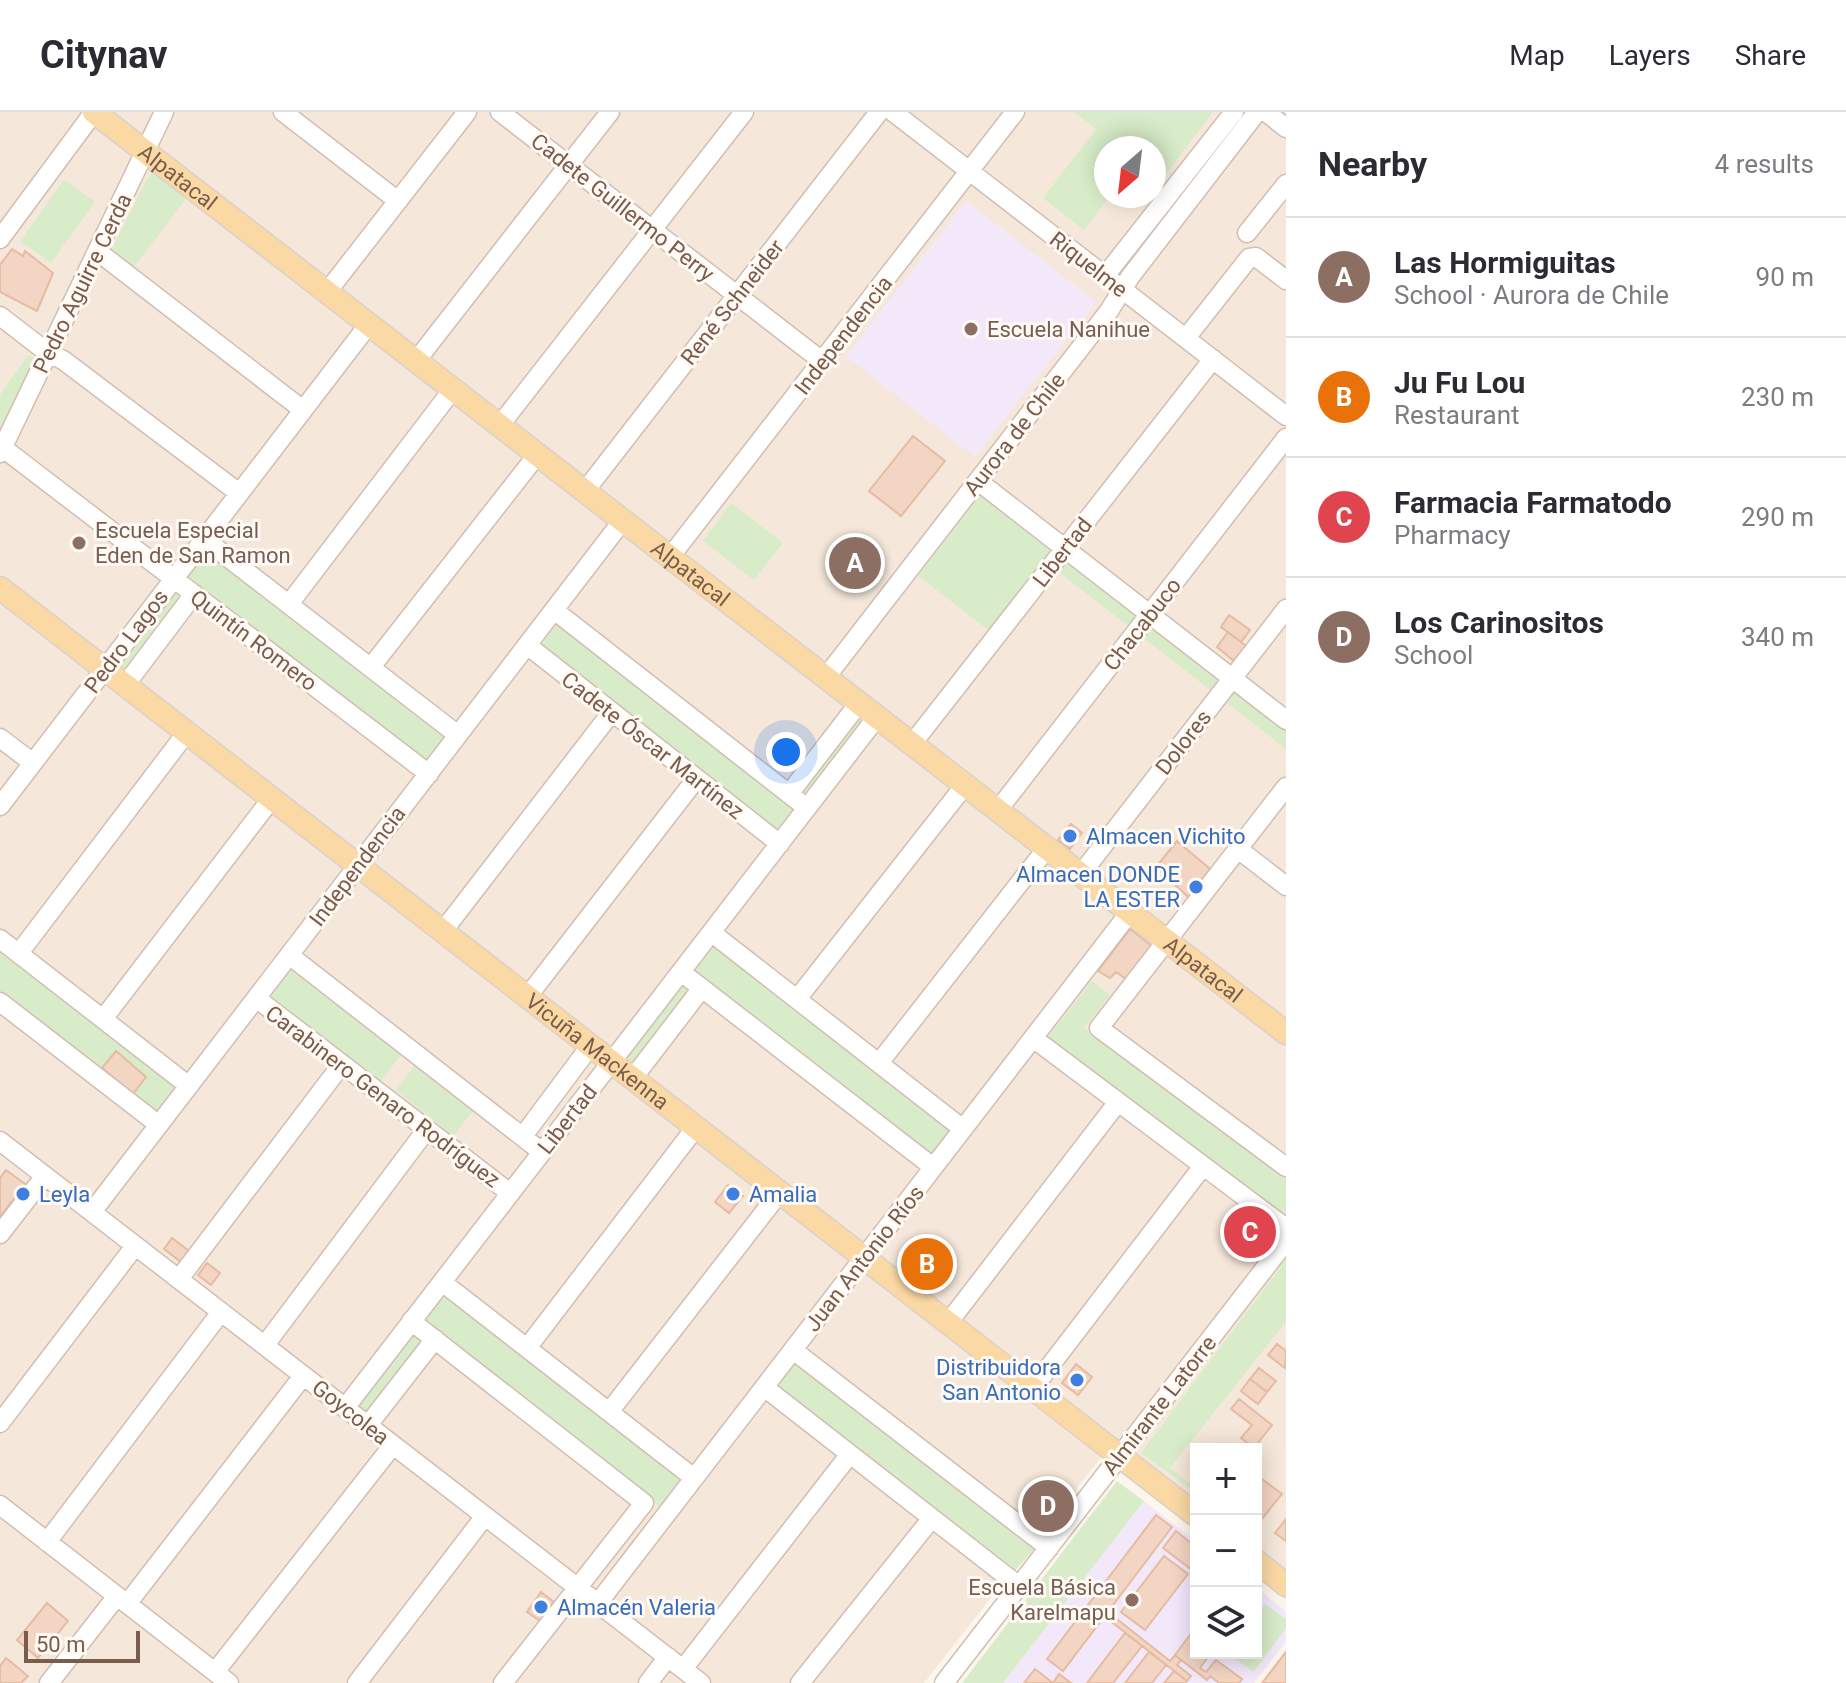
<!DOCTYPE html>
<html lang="en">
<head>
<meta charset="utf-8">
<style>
  :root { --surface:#fff; --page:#f7f7f7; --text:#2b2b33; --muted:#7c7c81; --line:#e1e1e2; --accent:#e76f51 }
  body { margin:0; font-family:Roboto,sans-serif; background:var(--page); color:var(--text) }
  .controls { position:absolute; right:24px; bottom:24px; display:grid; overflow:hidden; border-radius:0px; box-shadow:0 4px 20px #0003 }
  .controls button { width:72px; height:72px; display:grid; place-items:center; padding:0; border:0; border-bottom:2px solid var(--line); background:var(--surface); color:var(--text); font:40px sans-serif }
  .compass { position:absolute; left:1094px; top:24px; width:72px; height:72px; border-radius:50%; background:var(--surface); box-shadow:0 4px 20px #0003; rotate:208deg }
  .scale { position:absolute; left:24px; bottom:20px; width:116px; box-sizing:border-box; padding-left:8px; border:4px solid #7a5c4d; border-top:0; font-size:22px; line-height:28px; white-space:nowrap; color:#7a5c4d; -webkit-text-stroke:6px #fffaf3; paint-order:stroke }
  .you { position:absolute; left:786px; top:640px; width:28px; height:28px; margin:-20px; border:6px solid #fff; border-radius:50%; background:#1a73e8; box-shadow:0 0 0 12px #1a73e833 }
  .badge { display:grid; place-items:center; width:52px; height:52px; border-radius:50%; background:var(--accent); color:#fff; font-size:26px; font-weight:700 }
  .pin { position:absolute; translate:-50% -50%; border:4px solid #fff; box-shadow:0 2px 8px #0006 }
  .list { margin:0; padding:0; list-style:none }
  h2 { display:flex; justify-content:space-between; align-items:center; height:104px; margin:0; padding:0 32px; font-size:34px }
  h2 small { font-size:26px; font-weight:400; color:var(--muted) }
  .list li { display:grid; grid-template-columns:52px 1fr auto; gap:24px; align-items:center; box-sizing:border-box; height:120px; padding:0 32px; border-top:2px solid var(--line) }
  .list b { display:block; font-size:30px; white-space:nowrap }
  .list p { margin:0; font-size:26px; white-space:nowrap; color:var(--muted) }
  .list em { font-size:26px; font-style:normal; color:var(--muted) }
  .icon { flex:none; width:44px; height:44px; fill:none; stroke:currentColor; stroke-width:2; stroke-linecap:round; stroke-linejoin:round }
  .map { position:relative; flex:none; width:1286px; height:1571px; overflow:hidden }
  header { display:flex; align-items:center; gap:48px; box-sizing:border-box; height:112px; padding:0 40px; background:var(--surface); border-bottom:2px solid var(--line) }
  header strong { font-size:38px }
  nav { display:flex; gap:44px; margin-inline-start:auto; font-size:28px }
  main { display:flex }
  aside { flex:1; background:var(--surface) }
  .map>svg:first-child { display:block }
</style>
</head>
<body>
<header>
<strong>Citynav</strong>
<nav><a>Map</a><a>Layers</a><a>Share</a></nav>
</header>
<main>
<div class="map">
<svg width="1286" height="1571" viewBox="0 0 1286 1571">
  <rect width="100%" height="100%" fill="#fdf6ec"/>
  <path fill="#f5e8da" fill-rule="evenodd" d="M 0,0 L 1286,0 L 1286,1488 L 1256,1465 L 1256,1337 L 1196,1337 L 1196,1419 L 1112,1354 L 1103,1343 L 924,1571 L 0,1571 ZM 1106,36 L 1154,36 L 1154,84 L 1106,84 Z"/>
  <path fill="#f3e8fa" d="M 966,89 L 1096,190 L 975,345 L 846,244 Z
    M 1144,1389 L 1196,1429 L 1196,1541 L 1256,1541 L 1256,1476 L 1286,1499 L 1286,1530 L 1254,1571 L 1003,1571 Z"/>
  <path fill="#d8ecc9" d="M 1074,0 L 1213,0 L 1154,78 L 1154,36 L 1106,36 L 1106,84 L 1110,84 L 1084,118 L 1043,86 L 1096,17 Z
    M 158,60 L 187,85 L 134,155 L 111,138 L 149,63 Z
    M 64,68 L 95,90 L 51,151 L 20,129 Z
    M 28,243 L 37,247 L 0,325 L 0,283 Z
    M 981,382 L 1053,437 L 990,519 L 918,464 Z
    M 731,391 L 783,431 L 754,468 L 703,429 Z
    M 209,437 L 447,624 L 424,652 L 186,467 Z
    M 1066,442 L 1286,614 L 1286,637 L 1056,458 Z
    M 175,473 L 188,482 L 128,560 L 116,551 Z
    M 560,509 L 799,697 L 779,724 L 539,535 Z
    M 857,599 L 869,609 L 808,689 L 796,680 Z
    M 717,832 L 957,1020 L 935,1048 L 693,861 Z
    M 0,835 L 176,975 L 152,1005 L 0,884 Z
    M 291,858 L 401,943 L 379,971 L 270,884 Z
    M 682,867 L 696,877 L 634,956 L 620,945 Z
    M 1092,869 L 1110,883 L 1084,916 L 1286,1067 L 1286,1099 L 1284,1102 L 1046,928 Z
    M 415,953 L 473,999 L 453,1024 L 396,978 Z
    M 1286,1148 L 1286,1210 L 1170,1356 L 1196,1376 L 1196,1381 L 1141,1341 Z
    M 445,1180 L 687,1368 L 665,1399 L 422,1209 Z
    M 412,1217 L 429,1230 L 368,1307 L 351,1293 Z
    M 796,1248 L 1037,1434 L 1012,1462 L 773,1278 Z
    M 1117,1369 L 1144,1389 L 1003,1571 L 962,1571 Z
    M 1265,1492 L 1286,1507 L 1286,1516 L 1254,1560 L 1228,1542 L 1256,1541 L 1256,1504 Z"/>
  <path fill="#f3d5c3" stroke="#e6bba3" stroke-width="2" d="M 12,137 L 23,144 L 25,139 L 53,161 L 37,199 L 0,180 L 0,153 Z
    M 913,324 L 945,349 L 901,404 L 869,379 Z
    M 1229,503 L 1250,518 L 1241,530 L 1221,515 Z
    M 1228,520 L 1246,534 L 1234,549 L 1217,535 Z
    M 1071,712 L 1082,721 L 1070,737 L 1058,728 Z
    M 1177,729 L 1210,757 L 1188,785 L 1156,755 Z
    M 1130,817 L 1152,834 L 1126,867 L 1116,860 L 1110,866 L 1098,859 Z
    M 116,939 L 146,965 L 133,982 L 102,956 Z
    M 6,1058 L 25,1072 L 0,1105 L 0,1066 Z
    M 728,1073 L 743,1084 L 729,1101 L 715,1090 Z
    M 1243,1101 L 1270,1122 L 1258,1138 L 1231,1118 Z
    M 172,1126 L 189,1139 L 181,1150 L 164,1137 Z
    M 927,1135 L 942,1146 L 926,1167 L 912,1156 Z
    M 207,1151 L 220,1161 L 211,1173 L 198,1163 Z
    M 1277,1232 L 1286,1239 L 1285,1256 L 1268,1243 Z
    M 1076,1252 L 1092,1265 L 1078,1283 L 1062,1271 Z
    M 1259,1256 L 1276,1269 L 1267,1280 L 1250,1267 Z
    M 1250,1267 L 1267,1280 L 1258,1292 L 1241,1279 Z
    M 1239,1287 L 1272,1313 L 1254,1336 L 1241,1326 L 1252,1313 L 1231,1297 Z
    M 1258,1364 L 1282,1382 L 1256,1414 L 1256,1367 Z
    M 1156,1403 L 1172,1415 L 1063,1559 L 1047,1547 Z
    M 1286,1407 L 1286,1429 L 1275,1421 Z
    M 1176,1419 L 1196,1435 L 1196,1461 L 1163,1436 Z
    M 1164,1444 L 1188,1462 L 1145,1518 L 1121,1500 Z
    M 541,1480 L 554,1490 L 540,1509 L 527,1500 Z
    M 47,1491 L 68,1509 L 38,1546 L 17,1528 Z
    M 1108,1500 L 1170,1549 L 1175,1543 L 1181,1548 L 1177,1553 L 1191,1564 L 1187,1569 L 1104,1504 Z
    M 1196,1515 L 1196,1541 L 1211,1541 L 1200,1556 L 1206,1560 L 1216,1548 L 1242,1567 L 1239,1571 L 1219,1571 L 1210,1564 L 1207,1568 L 1175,1543 Z
    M 1125,1521 L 1142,1534 L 1113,1571 L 1087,1571 Z
    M 1149,1540 L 1166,1553 L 1152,1571 L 1125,1571 Z
    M 1286,1540 L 1286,1571 L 1262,1571 Z
    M 6,1546 L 28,1564 L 21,1571 L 0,1571 L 0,1554 Z
    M 1035,1557 L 1053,1571 L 1059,1562 L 1071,1571 L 1024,1571 Z
    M 1174,1559 L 1187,1569 L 1186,1571 L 1164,1571 Z"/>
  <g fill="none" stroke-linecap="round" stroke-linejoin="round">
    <g stroke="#d1beb0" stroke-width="21">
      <path id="minor" d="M 283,0 L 398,89
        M 500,0 L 822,249
        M 893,0 L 1286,304
        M 1266,0 L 1286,16
        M 1247,121 L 1286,72
        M 0,127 L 94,0
        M 97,139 L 303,298
        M 1105,164 L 1234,0
        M 327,180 L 467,0
        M 0,204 L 48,241 L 63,248 L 239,381
        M 1186,226 L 1249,146 L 1256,145 L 1286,168
        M 416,249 L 610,0
        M 500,313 L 744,0
        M 3,336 L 429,662
        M 0,341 L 164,0
        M 978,369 L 1286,608
        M 585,379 L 879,0
        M 204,427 L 458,623
        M 670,445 L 1015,0
        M 289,492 L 453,277
        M 554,498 L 807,696
        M 527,533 L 780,732
        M 371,555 L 537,343
        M 826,565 L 1109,199 L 1130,165 L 1257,0
        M 126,572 L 194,482
        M 0,626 L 33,651
        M 912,632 L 1213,247
        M 1286,675 L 1099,916 L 1286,1055
        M 789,682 L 859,591
        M 0,694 L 369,212
        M 998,698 L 1286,326
        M 1238,737 L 1286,774
        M 1081,762 L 1286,497
        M 443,819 L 611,601
        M 712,821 L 963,1017
        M 0,827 L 189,974
        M 19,841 L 187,620
        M 289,843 L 542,1040
        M 681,860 L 933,1055
        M 528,884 L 696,667
        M 256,886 L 510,1081
        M 797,887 L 965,673
        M 0,890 L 159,1013
        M 103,907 L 272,686
        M 1033,926 L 1286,1116
        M 879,951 L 1047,736
        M 633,966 L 702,876
        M 523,1024 L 591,933
        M 0,1029 L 701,1571
        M 92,1100 L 623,408
        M 0,1122 L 45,1064
        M 179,1167 L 342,952
        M 442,1170 L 694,1366
        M 411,1209 L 644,1391 L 503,1571
        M 948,1211 L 1118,990
        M 265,1233 L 427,1017
        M 527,1236 L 696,1015
        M 793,1238 L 1049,1436
        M 764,1275 L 1019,1474
        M 1033,1276 L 1203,1054
        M 345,1296 L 877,605
        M 609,1300 L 780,1080
        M 0,1311 L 135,1134
        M 368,1313 L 435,1227
        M 0,1393 L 229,1571
        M 47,1430 L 221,1200
        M 598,1491 L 1130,800
        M 127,1492 L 303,1264
        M 683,1557 L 850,1342
        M 215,1560 L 393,1333
        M 49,1571 L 117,1484
        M 357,1571 L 485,1404
        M 648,1571 L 668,1545
        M 800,1571 L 932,1406
        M 944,1571 L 1286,1129"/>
    </g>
    <g stroke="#dad1cd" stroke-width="25">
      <g id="major">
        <path id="s1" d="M 94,0 L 1286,921"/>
        <path id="s2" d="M 0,476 L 1196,1403"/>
        <path d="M 1256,1449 L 1286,1473"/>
      </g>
    </g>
    <use href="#minor" stroke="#fff" stroke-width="18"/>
    <use href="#major" stroke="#fbd9a5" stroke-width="22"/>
  </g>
  <g fill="#8d6e63" stroke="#fffaf3" stroke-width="3">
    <circle cx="971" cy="217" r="8"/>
    <circle cx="79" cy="431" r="8"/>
    <circle cx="1132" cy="1488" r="8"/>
  </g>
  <g fill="#3f7fe0" stroke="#fffaf3" stroke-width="3">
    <circle cx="1070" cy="724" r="8"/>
    <circle cx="1196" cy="775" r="8"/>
    <circle cx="23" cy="1082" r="8"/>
    <circle cx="733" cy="1082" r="8"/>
    <circle cx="1077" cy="1268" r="8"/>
    <circle cx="541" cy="1495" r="8"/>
  </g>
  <g text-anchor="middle" stroke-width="6" stroke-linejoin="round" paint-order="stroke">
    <g font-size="22" fill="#7a5c4d" stroke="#fffaf3">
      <text dy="8" stroke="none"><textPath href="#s1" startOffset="106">Alpatacal</textPath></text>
      <text transform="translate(623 95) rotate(38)" y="8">Cadete Guillermo Perry</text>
      <text transform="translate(1089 152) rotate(38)" y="8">Riquelme</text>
      <text transform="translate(82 171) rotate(-64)" y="8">Pedro Aguirre Cerda</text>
      <text transform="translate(732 190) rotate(-52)" y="8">René Schneider</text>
      <text transform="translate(843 223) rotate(-52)" y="8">Independencia</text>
      <text transform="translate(1014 322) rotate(-52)" y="8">Aurora de Chile</text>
      <text transform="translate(1062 440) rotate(-52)" y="8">Libertad</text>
      <text dy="8" stroke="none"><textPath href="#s1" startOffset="754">Alpatacal</textPath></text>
      <text transform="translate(1142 512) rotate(-52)" y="8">Chacabuco</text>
      <text transform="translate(254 528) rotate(37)" y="8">Quintín Romero</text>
      <text transform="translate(126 529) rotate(-53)" y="8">Pedro Lagos</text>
      <text transform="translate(1183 630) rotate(-52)" y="8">Dolores</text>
      <text transform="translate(653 633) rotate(38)" y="8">Cadete Óscar Martínez</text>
      <text transform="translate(357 754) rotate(-53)" y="8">Independencia</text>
      <text dy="8" stroke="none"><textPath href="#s1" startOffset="1402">Alpatacal</textPath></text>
      <text dy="8" stroke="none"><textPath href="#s2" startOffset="756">Vicuña Mackenna</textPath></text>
      <text transform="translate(383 984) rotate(37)" y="8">Carabinero Genaro Rodríguez</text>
      <text transform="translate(567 1007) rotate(-52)" y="8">Libertad</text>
      <text transform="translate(864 1146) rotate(-52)" y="8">Juan Antonio Ríos</text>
      <text transform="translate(1159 1293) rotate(-52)" y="8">Almirante Latorre</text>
      <text transform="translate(351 1300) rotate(38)" y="8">Goycolea</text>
    </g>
    <g font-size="22" fill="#785e54" stroke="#fffaf3" text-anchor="start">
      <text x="987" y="225">Escuela Nanihue</text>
      <text x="95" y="426">Escuela Especial<tspan x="95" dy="25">Eden de San Ramon</tspan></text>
      <text x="1116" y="1483" text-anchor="end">Escuela Básica<tspan x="1116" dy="25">Karelmapu</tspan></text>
    </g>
    <g font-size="22" fill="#366cbe" stroke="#fffaf3" text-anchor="start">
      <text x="1086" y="732">Almacen Vichito</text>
      <text x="1180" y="770" text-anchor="end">Almacen DONDE<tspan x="1180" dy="25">LA ESTER</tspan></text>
      <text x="39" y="1090">Leyla</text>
      <text x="749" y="1090">Amalia</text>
      <text x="1061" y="1263" text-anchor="end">Distribuidora<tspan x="1061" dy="25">San Antonio</tspan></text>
      <text x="557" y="1503">Almacén Valeria</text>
    </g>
  </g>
</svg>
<div class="controls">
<button>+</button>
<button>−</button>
<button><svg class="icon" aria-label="layers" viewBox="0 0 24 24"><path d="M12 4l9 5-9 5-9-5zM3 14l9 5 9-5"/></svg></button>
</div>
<svg class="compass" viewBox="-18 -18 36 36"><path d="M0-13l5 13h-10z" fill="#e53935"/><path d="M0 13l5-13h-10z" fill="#7c7c81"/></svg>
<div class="scale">50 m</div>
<div class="you"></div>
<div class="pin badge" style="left:855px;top:451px;background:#8d6e63">A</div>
<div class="pin badge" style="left:927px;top:1152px;background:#e8710a">B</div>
<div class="pin badge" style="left:1250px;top:1120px;background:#e0444e">C</div>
<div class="pin badge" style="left:1048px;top:1394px;background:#8d6e63">D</div>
</div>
<aside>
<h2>Nearby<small>4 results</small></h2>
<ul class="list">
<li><span class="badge" style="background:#8d6e63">A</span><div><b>Las Hormiguitas</b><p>School · Aurora de Chile</p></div><em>90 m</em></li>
<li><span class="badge" style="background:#e8710a">B</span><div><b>Ju Fu Lou</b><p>Restaurant</p></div><em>230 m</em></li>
<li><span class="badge" style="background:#e0444e">C</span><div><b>Farmacia Farmatodo</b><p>Pharmacy</p></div><em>290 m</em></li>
<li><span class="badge" style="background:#8d6e63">D</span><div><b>Los Carinositos</b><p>School</p></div><em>340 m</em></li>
</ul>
</aside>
</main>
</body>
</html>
